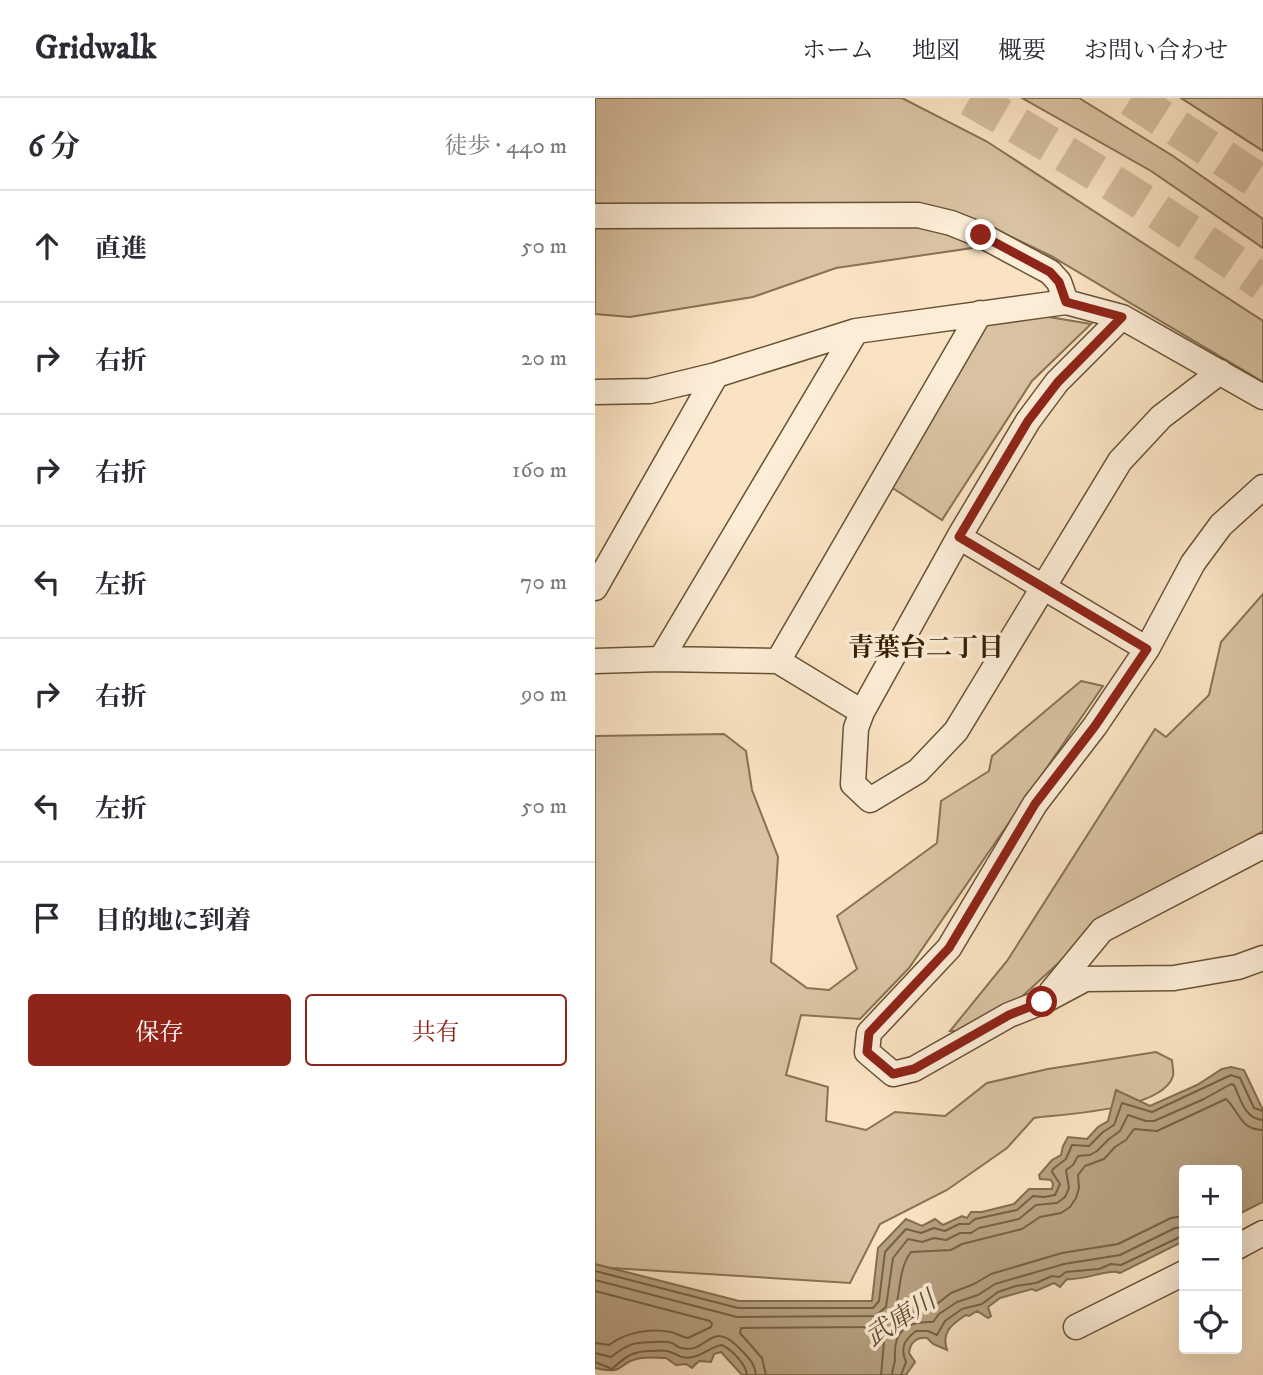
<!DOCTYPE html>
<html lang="ja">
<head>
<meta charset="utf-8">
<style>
  :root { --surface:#fff; --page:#f7f7f7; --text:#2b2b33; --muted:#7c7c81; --line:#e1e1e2; --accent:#8f2418 }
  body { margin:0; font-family:"IM FELL DW Pica","Noto Serif JP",serif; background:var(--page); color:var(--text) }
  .controls { position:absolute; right:21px; bottom:21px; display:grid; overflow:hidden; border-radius:7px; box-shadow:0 7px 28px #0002 }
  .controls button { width:63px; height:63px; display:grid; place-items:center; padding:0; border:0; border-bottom:2px solid var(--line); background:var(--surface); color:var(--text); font:35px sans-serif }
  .stop { position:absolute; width:21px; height:21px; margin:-16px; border:5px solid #8f2418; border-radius:50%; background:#fff }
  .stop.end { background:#8f2418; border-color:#fff; box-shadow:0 2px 7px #0008 }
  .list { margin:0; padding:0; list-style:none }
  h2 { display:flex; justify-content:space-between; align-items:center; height:91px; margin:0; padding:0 28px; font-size:30px }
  h2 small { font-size:23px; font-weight:400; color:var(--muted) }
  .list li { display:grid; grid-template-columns:46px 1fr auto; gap:21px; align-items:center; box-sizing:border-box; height:112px; padding:0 28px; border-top:2px solid var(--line) }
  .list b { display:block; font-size:26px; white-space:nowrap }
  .list em { font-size:23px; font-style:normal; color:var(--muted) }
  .actions { display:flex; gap:14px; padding:21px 28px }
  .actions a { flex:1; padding:16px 0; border:2px solid var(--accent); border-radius:7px; text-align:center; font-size:24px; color:var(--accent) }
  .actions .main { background:var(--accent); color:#fff }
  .icon { flex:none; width:38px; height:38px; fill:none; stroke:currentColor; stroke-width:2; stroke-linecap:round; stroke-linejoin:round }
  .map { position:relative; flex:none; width:668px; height:1277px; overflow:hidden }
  header { display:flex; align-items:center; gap:42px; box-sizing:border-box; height:98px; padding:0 35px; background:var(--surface); border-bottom:2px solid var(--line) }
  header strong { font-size:33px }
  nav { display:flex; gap:38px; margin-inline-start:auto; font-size:24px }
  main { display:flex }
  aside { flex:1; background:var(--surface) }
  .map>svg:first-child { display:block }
</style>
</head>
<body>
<header>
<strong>Gridwalk</strong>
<nav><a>ホーム</a><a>地図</a><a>概要</a><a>お問い合わせ</a></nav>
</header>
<main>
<aside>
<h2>6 分<small>徒歩 · 440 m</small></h2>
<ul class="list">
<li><svg class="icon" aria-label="ahead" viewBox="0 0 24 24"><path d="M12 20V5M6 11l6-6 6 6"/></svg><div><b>直進</b></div><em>50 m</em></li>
<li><svg class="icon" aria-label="right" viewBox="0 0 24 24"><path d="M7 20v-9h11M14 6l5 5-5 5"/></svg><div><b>右折</b></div><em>20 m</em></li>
<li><svg class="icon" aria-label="right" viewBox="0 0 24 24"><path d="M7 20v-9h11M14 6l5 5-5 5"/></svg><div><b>右折</b></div><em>160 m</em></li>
<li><svg class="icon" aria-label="left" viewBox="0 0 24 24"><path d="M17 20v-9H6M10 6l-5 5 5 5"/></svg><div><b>左折</b></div><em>70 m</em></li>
<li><svg class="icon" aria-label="right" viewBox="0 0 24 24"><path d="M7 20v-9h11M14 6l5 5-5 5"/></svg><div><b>右折</b></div><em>90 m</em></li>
<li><svg class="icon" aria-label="left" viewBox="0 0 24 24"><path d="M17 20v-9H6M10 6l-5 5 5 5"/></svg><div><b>左折</b></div><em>50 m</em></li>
<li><svg class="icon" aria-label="arrive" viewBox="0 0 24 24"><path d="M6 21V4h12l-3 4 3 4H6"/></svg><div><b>目的地に到着</b></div></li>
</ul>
<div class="actions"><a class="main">保存</a><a>共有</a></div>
</aside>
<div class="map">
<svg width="668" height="1277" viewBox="0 0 668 1277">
  <rect width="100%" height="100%" fill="#fae3c3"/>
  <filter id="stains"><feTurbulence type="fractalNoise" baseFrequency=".00286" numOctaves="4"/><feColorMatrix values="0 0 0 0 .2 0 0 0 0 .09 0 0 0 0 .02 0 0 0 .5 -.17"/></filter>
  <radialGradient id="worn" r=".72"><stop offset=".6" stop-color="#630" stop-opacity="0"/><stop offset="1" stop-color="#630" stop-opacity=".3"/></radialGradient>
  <path fill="#d9c2a2" stroke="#887252" stroke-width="2" d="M 0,0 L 307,0 L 391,43 L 668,223 L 668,284 L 456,158 L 381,122 L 377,150 L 241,170 L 158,199 L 35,219 L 0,216 Z
    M 427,0 L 484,0 L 578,58 L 668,121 L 668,150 L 556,73 Z
    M 586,0 L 668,0 L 668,53 Z
    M 448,218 L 496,226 L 437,283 L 347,422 L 296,389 L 388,226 Z
    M 668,496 L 668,733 L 497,834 L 420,905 L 362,933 L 355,933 L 412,863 L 560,631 L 571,639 L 614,597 L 626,544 Z
    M 486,583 L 508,588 L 314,870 L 265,921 L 206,917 L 191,977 L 233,989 L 231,1023 L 271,1032 L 300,1014 L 350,1018 L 392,985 L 453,971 L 561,954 L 577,962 C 577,966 579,974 578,978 C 568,1012 469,1016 439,1020 L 412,1050 L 352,1092 L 285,1126 L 255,1185 L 0,1169 L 0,638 L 129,636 L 151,653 L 157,692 L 183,759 L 176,864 L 212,890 L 234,892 L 262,871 L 242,818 L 342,745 L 346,703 L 394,673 L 397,658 Z"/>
  <path fill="#b7a181" stroke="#836e4e" stroke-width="2" d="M 636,969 L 649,972 L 668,1012 L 668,1104 L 642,1117 L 642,1072 L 589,1072 L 589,1143 L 525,1175 C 514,1170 488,1183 472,1181 L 465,1189 L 459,1185 L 441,1193 L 437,1191 L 405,1200 L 393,1209 L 396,1218 L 393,1220 L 382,1213 L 374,1218 L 371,1217 C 357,1226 346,1234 352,1252 L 338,1246 L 332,1240 C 322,1239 315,1244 314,1255 L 320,1264 L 311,1277 L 147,1277 L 126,1254 L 119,1256 L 116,1264 L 104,1263 L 97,1270 L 91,1266 L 81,1267 L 71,1260 C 62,1260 51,1258 42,1261 C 21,1266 31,1277 0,1270 L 0,1166 L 144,1203 L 277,1203 L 283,1150 L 311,1121 L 327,1128 L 340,1121 L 348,1127 L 367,1118 L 372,1120 L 376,1114 L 387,1114 L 419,1106 L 434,1091 L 457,1091 L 458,1086 L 456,1082 L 445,1081 L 444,1077 L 457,1062 L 466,1057 L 468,1048 L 473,1039 L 492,1041 L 503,1029 L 513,1023 L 521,992 L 555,1008 L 602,987 L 627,971 Z"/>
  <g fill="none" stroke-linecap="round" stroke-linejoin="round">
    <path stroke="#766141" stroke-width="2" d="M 589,1118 L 576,1120 L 523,1146 L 467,1155 L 396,1176 L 379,1186 L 356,1195 L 333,1213 L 314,1215 L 302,1223 L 298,1221 C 306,1200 302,1172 316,1154 L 356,1152 L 367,1146 L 427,1131 L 445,1119 L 466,1115 L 475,1109 L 481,1100 L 484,1090 L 483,1077 L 490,1068 L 509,1061 L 520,1049 L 531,1042 L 539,1031 L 562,1033 L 631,1001 C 645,1014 644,1031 668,1032
      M 0,1173 L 143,1210 L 278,1210 L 284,1203 L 290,1154 L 311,1131 L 326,1135 L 339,1130 L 350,1133 L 364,1126 L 374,1126 L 380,1121 L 422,1112 L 438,1098 L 449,1099 L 460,1097 L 465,1086 L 457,1074 L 458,1071 L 471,1061 L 477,1047 L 494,1048 L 508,1034 L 519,1027 L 527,1005 L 557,1014 L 636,977 L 645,980 L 659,1010 L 668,1013
      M 0,1182 L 142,1219 L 280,1218 L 291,1209 L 298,1160 L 313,1141 L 327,1144 L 339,1140 L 351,1142 L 365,1135 L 376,1135 L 384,1130 L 424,1121 L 441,1107 L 462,1105 L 470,1099 L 474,1090 L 471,1072 L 478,1067 L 483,1058 L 495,1057 L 502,1053 L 514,1041 L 525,1033 L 533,1017 L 551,1023 L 559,1023 L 609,1001 L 636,986 L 639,987 C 646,1002 650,1021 668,1022
      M 0,1193 L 115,1223 L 117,1226 L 116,1229 L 93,1240 C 87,1239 83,1236 76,1234 C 55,1230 31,1234 14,1247 L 0,1245
      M 0,1255 L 16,1259 C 33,1246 38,1244 60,1244 C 66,1244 72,1243 77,1245 C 80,1246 83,1250 86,1250 C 114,1257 115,1217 148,1254 C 155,1261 160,1267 161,1277
      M 0,1264 L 17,1271 C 30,1259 37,1253 56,1253 C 61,1253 68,1252 72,1253 C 82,1255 85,1262 98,1259 C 109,1257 115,1249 127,1247 C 137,1252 151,1266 152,1277
      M 171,1277 L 167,1260 L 145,1235 L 146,1230 L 277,1229 L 295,1223 L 298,1227 L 289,1243 L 286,1277
      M 297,1277 C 297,1271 300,1266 300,1261 C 298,1233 311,1223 338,1224 L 344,1216 L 362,1204 L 383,1197 L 400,1186 L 469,1166 L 525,1157 L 580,1130 L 589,1129
      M 306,1277 L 311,1264 C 305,1250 309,1242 321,1233 L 333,1233 L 342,1237 L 350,1223 L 367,1211 L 387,1206 L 403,1194 L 421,1188 L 441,1185 L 457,1178 L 464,1179 L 471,1174 L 504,1171 L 516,1166 L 526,1167 L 589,1137"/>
    <path stroke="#d3bc9c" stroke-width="37" stroke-dasharray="37 18" stroke-linecap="butt" d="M 375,0 C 475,57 574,118 668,185
      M 536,0 L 668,86"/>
    <g stroke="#675232" stroke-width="27">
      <path id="minor" d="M 0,118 L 323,117 L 356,125 L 386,137 L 455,174 L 464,184 L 471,204
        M 0,294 L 55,293 L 121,277 L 261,233 L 471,204 L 527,219 L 668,299
        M 668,389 L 626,427 L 598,465 L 552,551 L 500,628 L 440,706 L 354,850 L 274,935 L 272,954 L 298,976 L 319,971 L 414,917 L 447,904 L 490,881 L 579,880 L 643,869 L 668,860
        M 364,439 L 552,551
        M 0,490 L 121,277
        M 66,561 L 261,233
        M 0,563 L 66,561 L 183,563 L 267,614 L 364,439 L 433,323 L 462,284 L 527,219
        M 183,563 L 385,215
        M 267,614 L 261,630 L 258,686 L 275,702 L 323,673 L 361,633 L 525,363 L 566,319 L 625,274
        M 456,894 L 507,832 L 668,748
        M 642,1149 L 668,1135
        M 481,1229 L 589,1175"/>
    </g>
    <use href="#minor" stroke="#fcedd8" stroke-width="24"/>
  </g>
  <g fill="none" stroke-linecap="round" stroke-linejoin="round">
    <path stroke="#8f2418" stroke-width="9" d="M 386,137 L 455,174 L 464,184 L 471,204 L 527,219 L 463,284 L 433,323 L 364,439 L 552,551 L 500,628 L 440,706 L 354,850 L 274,935 L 272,954 L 298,976 L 319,971 L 414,917 L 447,904"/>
  </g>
  <g text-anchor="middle" stroke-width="7" stroke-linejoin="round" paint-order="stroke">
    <g font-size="26" font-weight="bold" fill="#362101" stroke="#fcedd8">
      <text x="331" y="558">青葉台二丁目</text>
    </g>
    <g font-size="26" font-style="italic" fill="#634e2e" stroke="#fcedd8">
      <text transform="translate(305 1220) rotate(-33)" y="9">武庫川</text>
    </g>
  </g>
  <rect width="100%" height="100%" filter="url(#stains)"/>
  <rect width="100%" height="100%" fill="url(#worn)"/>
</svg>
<div class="controls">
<button>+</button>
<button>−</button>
<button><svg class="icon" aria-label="locate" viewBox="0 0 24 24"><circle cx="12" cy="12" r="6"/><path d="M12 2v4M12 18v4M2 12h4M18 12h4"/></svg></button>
</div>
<div class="stop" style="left:447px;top:904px"></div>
<div class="stop end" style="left:386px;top:137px"></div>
</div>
</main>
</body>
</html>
